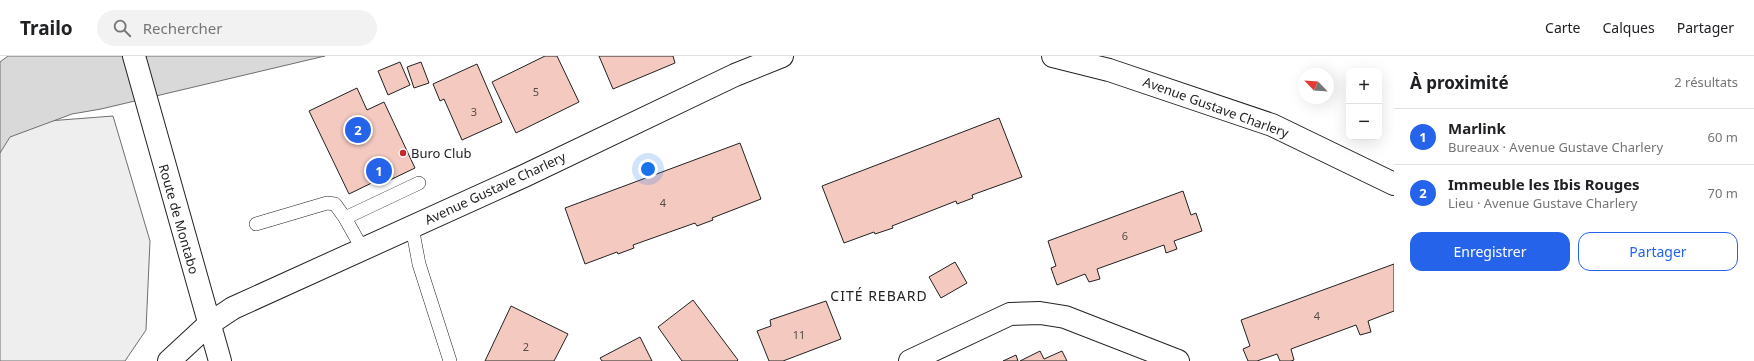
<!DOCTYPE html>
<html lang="fr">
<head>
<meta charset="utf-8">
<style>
  :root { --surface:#fff; --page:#f2f2f2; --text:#202124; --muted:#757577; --line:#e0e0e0; --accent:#2563eb }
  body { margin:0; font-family:"Noto Sans",sans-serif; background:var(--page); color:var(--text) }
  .controls { position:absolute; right:12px; top:12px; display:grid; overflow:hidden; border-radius:8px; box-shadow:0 4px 16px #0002 }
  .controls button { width:36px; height:36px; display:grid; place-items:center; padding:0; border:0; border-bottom:1px solid var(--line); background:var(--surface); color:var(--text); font:20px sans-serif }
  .compass { position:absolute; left:1298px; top:12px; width:36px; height:36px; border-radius:50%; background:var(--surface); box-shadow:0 4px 16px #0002; rotate:295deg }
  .you { position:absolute; left:648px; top:113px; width:14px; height:14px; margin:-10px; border:3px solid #fff; border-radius:50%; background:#1a73e8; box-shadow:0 0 0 6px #1a73e833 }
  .badge { display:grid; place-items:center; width:26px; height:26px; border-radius:50%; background:var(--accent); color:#fff; font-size:13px; font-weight:700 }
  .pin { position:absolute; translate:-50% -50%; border:2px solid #fff; box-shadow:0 1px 4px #0006 }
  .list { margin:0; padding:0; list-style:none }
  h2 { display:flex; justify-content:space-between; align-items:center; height:52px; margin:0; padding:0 16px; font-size:17px }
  h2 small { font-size:13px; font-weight:400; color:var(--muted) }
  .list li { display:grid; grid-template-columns:26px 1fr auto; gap:12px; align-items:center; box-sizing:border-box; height:56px; padding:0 16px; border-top:1px solid var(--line) }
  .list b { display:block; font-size:15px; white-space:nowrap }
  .list p { margin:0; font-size:13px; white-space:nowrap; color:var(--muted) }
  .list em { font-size:13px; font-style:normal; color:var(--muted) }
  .actions { display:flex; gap:8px; padding:12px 16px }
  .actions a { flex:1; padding:9px 0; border:1px solid var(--accent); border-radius:12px; text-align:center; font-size:14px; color:var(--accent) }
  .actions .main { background:var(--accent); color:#fff }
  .icon { flex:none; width:22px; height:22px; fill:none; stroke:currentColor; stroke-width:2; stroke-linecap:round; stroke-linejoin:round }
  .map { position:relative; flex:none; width:1394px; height:305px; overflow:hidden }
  header { display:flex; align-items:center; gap:24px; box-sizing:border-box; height:56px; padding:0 20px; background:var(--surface); border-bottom:1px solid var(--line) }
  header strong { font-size:19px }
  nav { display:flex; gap:22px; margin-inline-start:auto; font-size:14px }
  .search { width:280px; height:36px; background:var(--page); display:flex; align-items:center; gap:10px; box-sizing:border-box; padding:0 14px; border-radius:22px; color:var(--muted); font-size:15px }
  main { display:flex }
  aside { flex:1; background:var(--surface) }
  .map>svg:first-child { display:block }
</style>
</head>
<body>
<header>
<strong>Trailo</strong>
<div class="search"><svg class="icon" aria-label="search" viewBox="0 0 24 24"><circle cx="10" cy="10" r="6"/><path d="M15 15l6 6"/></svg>Rechercher</div>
<nav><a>Carte</a><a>Calques</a><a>Partager</a></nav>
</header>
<main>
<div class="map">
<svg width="1394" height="305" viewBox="0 0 1394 305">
  <rect width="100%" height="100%" fill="#fff"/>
  <path fill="#eee" stroke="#6f6f6f" d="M 113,60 L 150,185 L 146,274 L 125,305 L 0,305 L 0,77 L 22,67 Z"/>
  <path fill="#d9d9d9" stroke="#6f6f6f" d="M 8,0 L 325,0 L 101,53 L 72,58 L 10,81 L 0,97 L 0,6 Z"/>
  <path fill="#f3c9c0" stroke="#222" d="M 545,0 L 557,0 L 579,46 L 516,77 L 492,26 Z
    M 599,0 L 673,0 L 675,7 L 613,33 Z
    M 400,6 L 410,29 L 388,39 L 378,15 Z
    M 421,6 L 429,27 L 414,32 L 407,11 Z
    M 477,8 L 502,66 L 462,84 L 444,43 L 440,45 L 433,28 Z
    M 357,32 L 367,54 L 384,46 L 415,112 L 390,124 L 388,119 L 349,138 L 309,55 Z
    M 999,62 L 1022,121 L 972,139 L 973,142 L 957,148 L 956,145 L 892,170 L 893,172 L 875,178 L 874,176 L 844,187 L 822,130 Z
    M 740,87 L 761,143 L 712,162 L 713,164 L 697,170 L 695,167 L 633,189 L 634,192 L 618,198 L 617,196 L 585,208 L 565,152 Z
    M 1183,135 L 1191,159 L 1196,157 L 1202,175 L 1174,185 L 1177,193 L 1166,197 L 1164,189 L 1097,213 L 1100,223 L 1089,226 L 1085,218 L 1057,229 L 1051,212 L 1056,210 L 1048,185 Z
    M 955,206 L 967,227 L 941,242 L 929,221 Z
    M 1394,208 L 1394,255 L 1368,265 L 1371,276 L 1360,279 L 1356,269 L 1291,293 L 1294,304 L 1291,305 L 1280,305 L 1277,298 L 1257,305 L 1248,305 L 1243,293 L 1250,290 L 1241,264 Z
    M 693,244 L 738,304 L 737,305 L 682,305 L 658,271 Z
    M 826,245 L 841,283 L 783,305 L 769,305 L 757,275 L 771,270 L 770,264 Z
    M 511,250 L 568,278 L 554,305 L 485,305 Z
    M 640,281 L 652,305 L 602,305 L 600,302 Z
    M 1040,295 L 1044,303 L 1062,295 L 1067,305 L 1020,305 Z
    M 1016,299 L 1018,305 L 1003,305 Z"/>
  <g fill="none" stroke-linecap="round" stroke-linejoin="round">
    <g stroke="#222" stroke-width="14">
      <path id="lane" d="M 345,162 L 419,127
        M 256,168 L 327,147 L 335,148 L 345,162 L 363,194
        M 412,171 L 419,208 L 450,305"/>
    </g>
    <g stroke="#222" stroke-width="24">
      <path id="street" d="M 1053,0 L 1109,14 L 1272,69 L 1394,128
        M 209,268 L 233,252 L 524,120 L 735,19 L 782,0
        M 910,305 L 1010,258 L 1040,257 L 1065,261 L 1178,305"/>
    </g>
    <g stroke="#222" stroke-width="24">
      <path id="secondary" d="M 134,0 L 220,305
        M 169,305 L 209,268"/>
    </g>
    <use href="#lane" stroke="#fff" stroke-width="13"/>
    <use href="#street" stroke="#fff" stroke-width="22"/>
    <use href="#secondary" stroke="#fff" stroke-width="22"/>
  </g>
  <circle fill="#c62828" stroke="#fff" stroke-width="1.5" cx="403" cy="97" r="4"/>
  <g text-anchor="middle" stroke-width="3" stroke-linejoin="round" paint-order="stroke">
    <g font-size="11" fill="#564c4a">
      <text x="536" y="40">5</text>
      <text x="474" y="60">3</text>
      <text x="663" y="151">4</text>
      <text x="1125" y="184">6</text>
      <text x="1317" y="264">4</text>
      <text x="799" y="283">11</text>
      <text x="526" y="295">2</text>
    </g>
    <g font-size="13" fill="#222" stroke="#fff">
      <text transform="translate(1216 51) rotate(20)" y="5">Avenue Gustave Charlery</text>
      <text transform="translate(495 132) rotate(-25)" y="5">Avenue Gustave Charlery</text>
      <text transform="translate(179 163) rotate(74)" y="5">Route de Montabo</text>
    </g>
    <g font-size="13" fill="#222" stroke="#fff" text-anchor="start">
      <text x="411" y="102">Buro Club</text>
    </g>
    <g font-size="14" letter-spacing="1" fill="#222" stroke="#fff">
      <text x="879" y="245">CITÉ REBARD</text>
    </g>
  </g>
</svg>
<div class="controls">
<button>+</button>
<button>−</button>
</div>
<svg class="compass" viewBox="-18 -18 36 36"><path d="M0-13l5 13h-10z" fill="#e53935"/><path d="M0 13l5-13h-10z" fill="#757577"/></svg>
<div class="you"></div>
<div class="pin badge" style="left:379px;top:115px">1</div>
<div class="pin badge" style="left:358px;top:74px">2</div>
</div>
<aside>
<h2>À proximité<small>2 résultats</small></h2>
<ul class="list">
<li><span class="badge">1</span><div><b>Marlink</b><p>Bureaux · Avenue Gustave Charlery</p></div><em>60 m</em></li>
<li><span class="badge">2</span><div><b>Immeuble les Ibis Rouges</b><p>Lieu · Avenue Gustave Charlery</p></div><em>70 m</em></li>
</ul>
<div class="actions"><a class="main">Enregistrer</a><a>Partager</a></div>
</aside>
</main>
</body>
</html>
